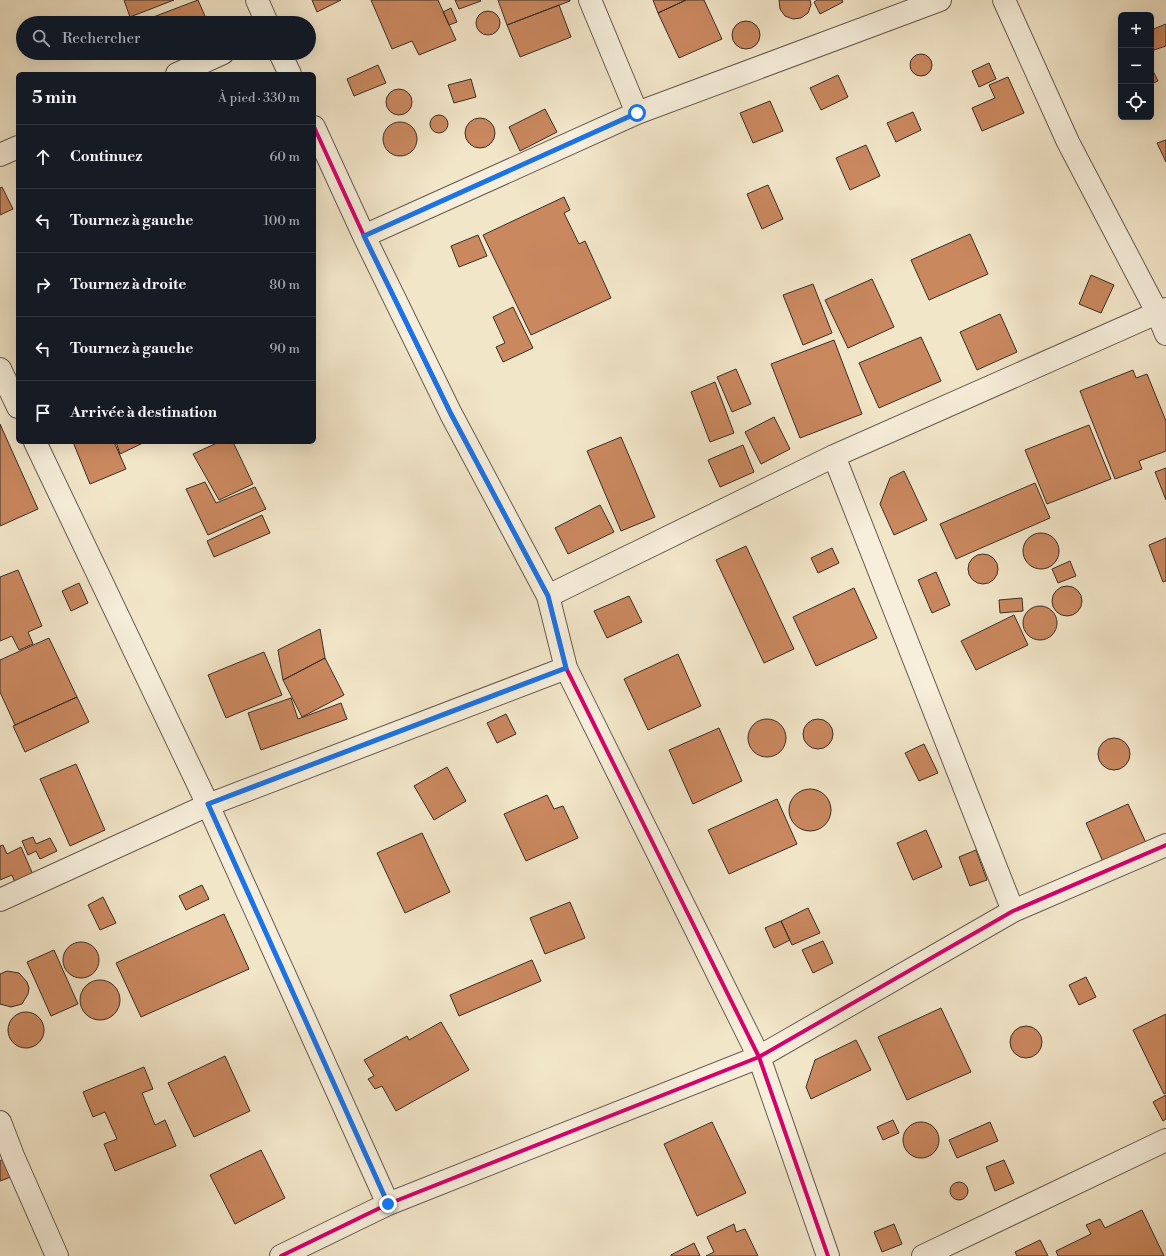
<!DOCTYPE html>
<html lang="fr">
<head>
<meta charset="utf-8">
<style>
  :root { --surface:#171b24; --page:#20242c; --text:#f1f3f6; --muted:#9ea1a6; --line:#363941 }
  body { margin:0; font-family:"Libre Bodoni",serif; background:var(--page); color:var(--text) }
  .controls { position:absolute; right:12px; top:12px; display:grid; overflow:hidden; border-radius:6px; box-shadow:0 4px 16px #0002 }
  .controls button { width:36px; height:36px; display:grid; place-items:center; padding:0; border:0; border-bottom:1px solid var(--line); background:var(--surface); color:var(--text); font:20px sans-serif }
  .stop { position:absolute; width:12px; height:12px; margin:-9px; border:3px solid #1a73e8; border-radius:50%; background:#fff }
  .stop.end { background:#1a73e8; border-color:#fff; box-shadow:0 1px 4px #0008 }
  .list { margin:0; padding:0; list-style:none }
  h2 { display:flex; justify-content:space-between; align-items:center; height:52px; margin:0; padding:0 16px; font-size:17px }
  h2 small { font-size:13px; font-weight:400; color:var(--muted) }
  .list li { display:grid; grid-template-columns:26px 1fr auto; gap:12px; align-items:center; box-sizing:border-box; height:64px; padding:0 16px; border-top:1px solid var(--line) }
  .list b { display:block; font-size:15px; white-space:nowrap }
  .list em { font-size:13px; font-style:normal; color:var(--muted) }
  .icon { flex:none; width:22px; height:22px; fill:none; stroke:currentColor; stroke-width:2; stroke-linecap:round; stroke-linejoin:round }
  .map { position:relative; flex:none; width:1166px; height:1256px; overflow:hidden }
  .search { position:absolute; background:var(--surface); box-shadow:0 4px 16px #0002; left:16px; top:16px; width:300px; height:44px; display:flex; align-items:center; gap:10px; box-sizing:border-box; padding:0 14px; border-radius:22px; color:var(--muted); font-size:15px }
  .panel { position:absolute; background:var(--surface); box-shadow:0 4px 16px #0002; left:16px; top:72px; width:300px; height:372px; border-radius:6px }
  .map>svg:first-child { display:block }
</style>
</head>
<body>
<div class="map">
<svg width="1166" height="1256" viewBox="0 0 1166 1256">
  <rect width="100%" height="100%" fill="#f2e6c9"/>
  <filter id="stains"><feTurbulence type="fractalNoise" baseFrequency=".005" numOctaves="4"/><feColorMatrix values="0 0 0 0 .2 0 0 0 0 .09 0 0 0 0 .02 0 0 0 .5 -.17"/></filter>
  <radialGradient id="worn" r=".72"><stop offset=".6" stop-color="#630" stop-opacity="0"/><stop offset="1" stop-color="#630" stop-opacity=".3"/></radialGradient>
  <path fill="#ca885f" stroke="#392d27" d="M 124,0 L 174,0 L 130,17 Z
    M 198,0 L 208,23 L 149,23 L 148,19 Z
    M 312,0 L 341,0 L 317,12 Z
    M 371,0 L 438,0 L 456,40 L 419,55 L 412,41 L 392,49 Z
    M 455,0 L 480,0 L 481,1 L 459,9 Z
    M 498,0 L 570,0 L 570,1 L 507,25 Z
    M 653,0 L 686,0 L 658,13 Z
    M 686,0 L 704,0 L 722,39 L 679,58 L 658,13 Z
    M 810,0 L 811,5 L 808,13 L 801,18 L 793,19 L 785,16 L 780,9 L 779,0 Z
    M 817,0 L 842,0 L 843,2 L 820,14 L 814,2 Z
    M 559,5 L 571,37 L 520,57 L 507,25 Z
    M 451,8 L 457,22 L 449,25 L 443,12 Z
    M476 23a12 12 0 1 1 24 0a12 12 0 1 1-24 0Z
    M732 35a14 14 0 1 1 28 0a14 14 0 1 1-28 0Z
    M 1166,24 L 1166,46 L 1151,51 L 1151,30 Z
    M 161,53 L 177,53 L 164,58 Z
    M910 65a11 11 0 1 1 22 0a11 11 0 1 1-22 0Z
    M 989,63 L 996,79 L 979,87 L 972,71 Z
    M 378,65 L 386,83 L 354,96 L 347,79 Z
    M 1151,67 L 1158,81 L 1151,84 Z
    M 838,75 L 848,97 L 821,110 L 810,88 Z
    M 1008,77 L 1024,113 L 982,131 L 972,108 L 995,98 L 989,85 Z
    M 471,79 L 476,97 L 454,103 L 448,85 Z
    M386 102a13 13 0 1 1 26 0a13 13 0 1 1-26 0Z
    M 770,101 L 783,131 L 753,143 L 740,113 Z
    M 545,109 L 557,132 L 520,151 L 509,127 Z
    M 913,112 L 921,130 L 896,142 L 887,123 Z
    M430 124a9 9 0 1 1 18 0a9 9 0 1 1-18 0Z
    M465 133a15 15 0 1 1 30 0a15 15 0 1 1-30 0Z
    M383 139a17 17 0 1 1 34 0a17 17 0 1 1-34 0Z
    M 1166,140 L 1166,162 L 1157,143 Z
    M 866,145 L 880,176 L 850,190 L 836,158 Z
    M 768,185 L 783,219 L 762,229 L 747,194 Z
    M 2,187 L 13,209 L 0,215 L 0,188 Z
    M 564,197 L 570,210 L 564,213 L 579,244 L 585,241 L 611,298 L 531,335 L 483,235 Z
    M 970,234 L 988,274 L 929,300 L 911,260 Z
    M 478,235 L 487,256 L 459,267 L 451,246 Z
    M 1091,275 L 1114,285 L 1101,313 L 1079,304 Z
    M 872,279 L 894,327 L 848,348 L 825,300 Z
    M 813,284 L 832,333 L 803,345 L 783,295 Z
    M 513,307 L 533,348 L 503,362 L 496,347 L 505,343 L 493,317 Z
    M 1000,314 L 1017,352 L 977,370 L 960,332 Z
    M 921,337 L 941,381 L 879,408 L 859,363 Z
    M 834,340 L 862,414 L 800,438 L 771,364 Z
    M 736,369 L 751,404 L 732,412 L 717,377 Z
    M 1133,370 L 1136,378 L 1147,374 L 1166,421 L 1166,451 L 1139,461 L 1142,469 L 1115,479 L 1080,391 Z
    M 715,382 L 734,433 L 710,442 L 691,392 Z
    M 774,417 L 790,449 L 761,464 L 745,432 Z
    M 0,424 L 38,509 L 0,526 Z
    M 1089,425 L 1111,479 L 1047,504 L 1025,450 Z
    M 621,437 L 655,517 L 621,531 L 587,451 Z
    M 73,442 L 114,442 L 126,469 L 90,484 Z
    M 116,442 L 145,442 L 120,454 Z
    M 219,442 L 233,442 L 253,484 L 219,500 L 193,454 Z
    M 743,445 L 754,472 L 720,487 L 708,460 Z
    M 1166,468 L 1166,500 L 1155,472 Z
    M 904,471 L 927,520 L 894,535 L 880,504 L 890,478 Z
    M 205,482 L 216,503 L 255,487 L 266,509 L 208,535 L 186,489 Z
    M 1035,483 L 1050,518 L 956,559 L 940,524 Z
    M 600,505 L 614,532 L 568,554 L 555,528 Z
    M 262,515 L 270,533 L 214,557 L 207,541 Z
    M1023 551a18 18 0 1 1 36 0a18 18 0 1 1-36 0Z
    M 1166,538 L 1166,581 L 1163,582 L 1149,545 Z
    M 746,546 L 794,649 L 764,663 L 716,560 Z
    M 832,548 L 839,563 L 818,573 L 811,558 Z
    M968 569a15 15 0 1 1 30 0a15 15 0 1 1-30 0Z
    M 1070,561 L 1076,576 L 1058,583 L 1052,569 Z
    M 18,570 L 42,626 L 28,632 L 33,644 L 19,650 L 12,636 L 0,641 L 0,577 Z
    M 936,572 L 950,605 L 932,613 L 918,580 Z
    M 79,583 L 88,603 L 71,611 L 62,591 Z
    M1052 601a15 15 0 1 1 30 0a15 15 0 1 1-30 0Z
    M 854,588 L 877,638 L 816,666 L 793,617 Z
    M 629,596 L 642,622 L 607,638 L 594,611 Z
    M 1022,598 L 1023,611 L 1000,613 L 999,600 Z
    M1023 623a17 17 0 1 1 34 0a17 17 0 1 1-34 0Z
    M 1014,615 L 1028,645 L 976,670 L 961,641 Z
    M 320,629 L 325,658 L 283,680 L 278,650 Z
    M 49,638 L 77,697 L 15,725 L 0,692 L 0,660 Z
    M 264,652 L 282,695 L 226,718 L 208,675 Z
    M 678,654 L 701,706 L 648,730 L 624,679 Z
    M 325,658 L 344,695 L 302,717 L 283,680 Z
    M 77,697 L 89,722 L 25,752 L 13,726 Z
    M 291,698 L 298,719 L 341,703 L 347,719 L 261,750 L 248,713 Z
    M 506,714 L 516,734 L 497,743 L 487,723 Z
    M748 738a19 19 0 1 1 38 0a19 19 0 1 1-38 0Z
    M803 734a15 15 0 1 1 30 0a15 15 0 1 1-30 0Z
    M 719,728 L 742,781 L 693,804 L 669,750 Z
    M1098 754a16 16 0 1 1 32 0a16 16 0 1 1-32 0Z
    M 924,744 L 938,773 L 919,781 L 905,753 Z
    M 76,764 L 105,830 L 70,846 L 40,779 Z
    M 447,767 L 466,801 L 434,820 L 414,786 Z
    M789 810a21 21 0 1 1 42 0a21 21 0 1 1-42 0Z
    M 547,795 L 554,809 L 563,806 L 578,838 L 526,861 L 504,814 Z
    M 777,799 L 797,844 L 729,874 L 708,830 Z
    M 1128,804 L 1147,845 L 1104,864 L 1086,823 Z
    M 926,830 L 942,867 L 913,880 L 897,843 Z
    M 422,833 L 450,892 L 405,913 L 377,853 Z
    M 33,837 L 36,844 L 50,838 L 57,851 L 40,859 L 36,851 L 28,855 L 22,841 Z
    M 3,845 L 7,854 L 21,847 L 34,877 L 16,885 L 12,875 L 0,880 L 0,846 Z
    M 976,850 L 987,880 L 970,886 L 959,857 Z
    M 202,885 L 209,899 L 186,910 L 179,896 Z
    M 103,897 L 116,923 L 100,930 L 88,905 Z
    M 570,902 L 585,938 L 545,954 L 530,918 Z
    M 808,908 L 820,933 L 792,945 L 781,921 Z
    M 224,914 L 249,969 L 141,1017 L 116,963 Z
    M 781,921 L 790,940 L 774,948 L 765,928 Z
    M 823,941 L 833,963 L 813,973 L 802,950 Z
    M63 960a18 18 0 1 1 36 0a18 18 0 1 1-36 0Z
    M 54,950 L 78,1004 L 51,1016 L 27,962 Z
    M 532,960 L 541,981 L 459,1016 L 450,995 Z
    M 7,971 L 19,973 L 27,982 L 29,988 L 28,994 L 22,1004 L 11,1007 L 0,1004 L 0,974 Z
    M 1086,977 L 1096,997 L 1079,1005 L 1069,985 Z
    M80 1000a20 20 0 1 1 40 0a20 20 0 1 1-40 0Z
    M 941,1008 L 971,1072 L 907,1100 L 878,1037 Z
    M8 1030a18 18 0 1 1 36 0a18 18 0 1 1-36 0Z
    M 1166,1014 L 1166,1093 L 1164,1094 L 1133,1030 Z
    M 441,1022 L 469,1070 L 396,1111 L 382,1086 L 375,1089 L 368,1079 L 374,1076 L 364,1060 L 407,1036 L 409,1040 Z
    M1010 1042a16 16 0 1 1 32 0a16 16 0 1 1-32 0Z
    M 856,1040 L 871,1070 L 811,1099 L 806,1087 L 815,1060 Z
    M 225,1056 L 250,1111 L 194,1137 L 168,1083 Z
    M 144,1067 L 153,1089 L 142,1093 L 155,1125 L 165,1120 L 176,1146 L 115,1171 L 104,1144 L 117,1139 L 105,1112 L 93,1117 L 83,1092 Z
    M 1166,1095 L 1166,1119 L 1163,1121 L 1153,1102 Z
    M 893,1120 L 899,1133 L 883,1140 L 877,1127 Z
    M 712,1122 L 746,1193 L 697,1216 L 664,1144 Z
    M 990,1122 L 998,1141 L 957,1158 L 949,1140 Z
    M903 1140a18 18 0 1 1 36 0a18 18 0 1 1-36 0Z
    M 261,1150 L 285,1198 L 235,1224 L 210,1175 Z
    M 3,1159 L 11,1177 L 0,1181 L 0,1161 Z
    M 1004,1160 L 1014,1183 L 995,1191 L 986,1167 Z
    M950 1191a9 9 0 1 1 18 0a9 9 0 1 1-18 0Z
    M 1142,1210 L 1164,1256 L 1058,1256 L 1056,1251 L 1091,1234 L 1086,1225 L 1100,1219 L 1105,1228 Z
    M 734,1224 L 736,1232 L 745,1229 L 758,1256 L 706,1256 L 714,1252 L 707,1237 Z
    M 894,1224 L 902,1244 L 882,1252 L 874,1232 Z
    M 1040,1240 L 1048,1256 L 1017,1256 L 1015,1252 Z
    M 694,1243 L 700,1256 L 671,1256 L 671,1255 Z"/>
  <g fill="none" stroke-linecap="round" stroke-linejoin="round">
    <g stroke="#675b50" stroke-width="24">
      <path id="street" d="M 257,0 L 267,23
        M 590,0 L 637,113
        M 1004,0 L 1068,142 L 1157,312 L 1166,334
        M 280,53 L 290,74
        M 177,74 L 223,53
        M 314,127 L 364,236 L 451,414 L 548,596 L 566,668 L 759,1057 L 828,1256
        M 0,155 L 18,147
        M 364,236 L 637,113 L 940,0
        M 0,369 L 18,407
        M 35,442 L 208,805 L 388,1204
        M 834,456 L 1013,911
        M 548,596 L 834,456 L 1166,309
        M 0,900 L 208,805 L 566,668
        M 0,1122 L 13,1156 L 57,1256
        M 281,1256 L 388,1204 L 759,1057 L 1013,911 L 1166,845
        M 923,1256 L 1166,1140"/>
    </g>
    <use href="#street" stroke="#f7efdc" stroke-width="22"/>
    <g stroke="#f7efdc" stroke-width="6">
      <path id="cycleway" d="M 314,127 L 364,236 L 451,414 L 548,596 L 566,668 L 759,1057 L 828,1256
        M 281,1256 L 388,1204 L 759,1057 L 1013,911 L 1166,845"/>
    </g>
    <use href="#cycleway" stroke="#d6006c" stroke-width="4"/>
  </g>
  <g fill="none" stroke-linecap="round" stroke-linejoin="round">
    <path stroke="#1a73e8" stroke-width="5" d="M 388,1204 L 208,804 L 566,668 L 548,596 L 451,414 L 364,236 L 637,113"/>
  </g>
  <rect width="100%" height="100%" filter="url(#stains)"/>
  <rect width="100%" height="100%" fill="url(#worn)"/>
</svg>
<div class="controls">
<button>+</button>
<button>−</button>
<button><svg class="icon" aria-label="locate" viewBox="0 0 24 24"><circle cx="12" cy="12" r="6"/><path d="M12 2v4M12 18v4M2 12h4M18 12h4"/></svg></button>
</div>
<div class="stop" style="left:637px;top:113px"></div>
<div class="stop end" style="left:388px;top:1204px"></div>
<div class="search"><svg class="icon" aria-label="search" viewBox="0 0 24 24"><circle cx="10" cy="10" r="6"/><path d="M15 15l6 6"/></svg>Rechercher</div>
<section class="panel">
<h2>5 min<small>À pied · 330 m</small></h2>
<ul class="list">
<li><svg class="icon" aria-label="ahead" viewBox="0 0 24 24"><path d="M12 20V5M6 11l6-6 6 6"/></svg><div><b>Continuez</b></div><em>60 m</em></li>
<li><svg class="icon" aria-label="left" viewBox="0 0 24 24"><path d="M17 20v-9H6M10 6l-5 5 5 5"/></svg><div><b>Tournez à gauche</b></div><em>100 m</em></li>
<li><svg class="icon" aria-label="right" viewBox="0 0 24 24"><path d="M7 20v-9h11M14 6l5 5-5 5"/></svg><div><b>Tournez à droite</b></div><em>80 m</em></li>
<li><svg class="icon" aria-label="left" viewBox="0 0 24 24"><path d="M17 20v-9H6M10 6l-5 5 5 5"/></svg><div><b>Tournez à gauche</b></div><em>90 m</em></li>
<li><svg class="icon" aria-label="arrive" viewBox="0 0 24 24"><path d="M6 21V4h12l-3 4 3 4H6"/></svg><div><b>Arrivée à destination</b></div></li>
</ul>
</section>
</div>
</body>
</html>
